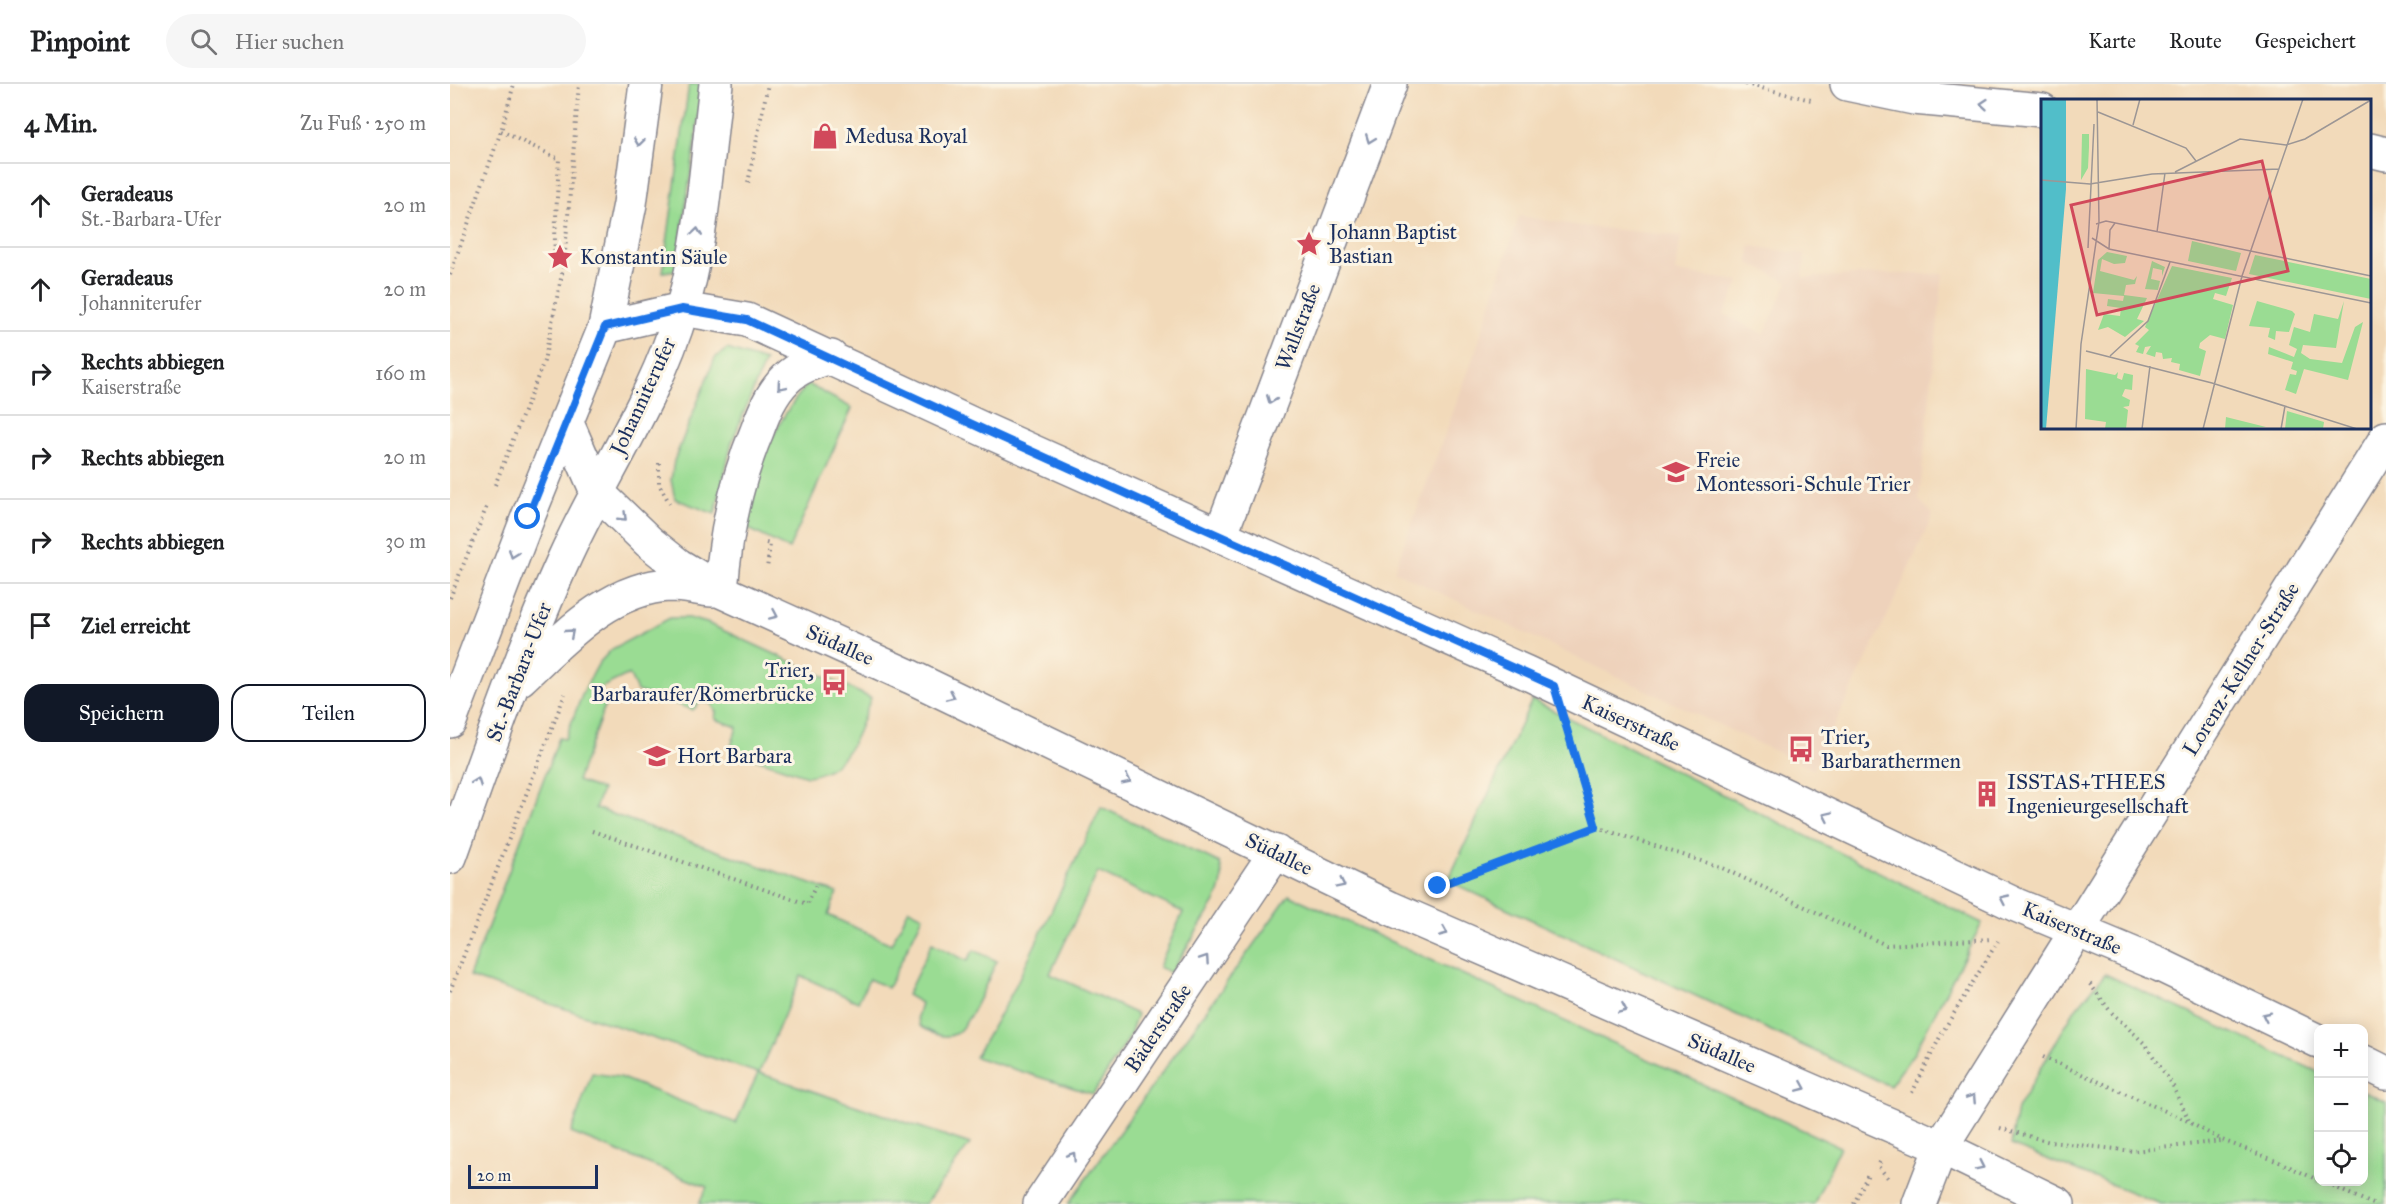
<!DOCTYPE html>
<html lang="de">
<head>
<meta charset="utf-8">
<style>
  :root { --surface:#fff; --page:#f6f6f6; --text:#202124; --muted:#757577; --line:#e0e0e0; --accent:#111827 }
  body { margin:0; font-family:"IM FELL Great Primer",serif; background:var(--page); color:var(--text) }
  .controls { position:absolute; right:18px; bottom:18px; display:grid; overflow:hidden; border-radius:12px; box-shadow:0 3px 15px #0003 }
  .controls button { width:54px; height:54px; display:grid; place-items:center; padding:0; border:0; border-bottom:2px solid var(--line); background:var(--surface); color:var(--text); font:30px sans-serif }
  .scale { position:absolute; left:18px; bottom:15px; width:130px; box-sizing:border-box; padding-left:6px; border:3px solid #1b2f5e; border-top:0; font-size:16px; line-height:21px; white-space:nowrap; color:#1b2f5e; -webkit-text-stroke:4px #fcf5e5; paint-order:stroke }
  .stop { position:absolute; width:18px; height:18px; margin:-14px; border:4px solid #1a73e8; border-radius:50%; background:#fff }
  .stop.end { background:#1a73e8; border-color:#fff; box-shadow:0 2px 6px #0008 }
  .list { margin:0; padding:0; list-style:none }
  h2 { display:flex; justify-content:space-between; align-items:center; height:78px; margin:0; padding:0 24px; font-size:26px }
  h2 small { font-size:20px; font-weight:400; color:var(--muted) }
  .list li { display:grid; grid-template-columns:39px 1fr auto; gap:18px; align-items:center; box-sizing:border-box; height:84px; padding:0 24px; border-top:2px solid var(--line) }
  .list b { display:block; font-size:22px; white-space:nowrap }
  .list p { margin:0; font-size:20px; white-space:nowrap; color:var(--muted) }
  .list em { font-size:20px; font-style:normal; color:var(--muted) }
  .actions { display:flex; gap:12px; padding:18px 24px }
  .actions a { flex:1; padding:14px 0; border:2px solid var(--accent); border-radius:18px; text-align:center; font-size:21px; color:var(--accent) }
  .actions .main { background:var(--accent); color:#fff }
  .icon { flex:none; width:33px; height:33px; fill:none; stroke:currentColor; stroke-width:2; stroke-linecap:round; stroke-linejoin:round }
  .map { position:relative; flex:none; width:1936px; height:1120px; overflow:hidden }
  header { display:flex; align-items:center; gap:36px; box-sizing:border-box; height:84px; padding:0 30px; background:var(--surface); border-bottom:2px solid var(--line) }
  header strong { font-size:28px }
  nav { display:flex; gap:33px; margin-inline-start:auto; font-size:21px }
  .search { width:420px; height:54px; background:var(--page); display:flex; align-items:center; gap:15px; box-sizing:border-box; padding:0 21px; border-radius:33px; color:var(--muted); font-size:22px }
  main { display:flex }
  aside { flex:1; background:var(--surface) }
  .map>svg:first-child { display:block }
</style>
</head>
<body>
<header>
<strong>Pinpoint</strong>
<div class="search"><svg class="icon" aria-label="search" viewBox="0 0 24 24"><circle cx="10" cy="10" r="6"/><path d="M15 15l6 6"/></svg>Hier suchen</div>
<nav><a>Karte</a><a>Route</a><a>Gespeichert</a></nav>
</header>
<main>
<aside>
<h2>4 Min.<small>Zu Fuß · 250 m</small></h2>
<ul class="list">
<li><svg class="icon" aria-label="ahead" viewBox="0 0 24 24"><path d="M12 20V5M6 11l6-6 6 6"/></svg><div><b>Geradeaus</b><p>St.-Barbara-Ufer</p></div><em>20 m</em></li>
<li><svg class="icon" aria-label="ahead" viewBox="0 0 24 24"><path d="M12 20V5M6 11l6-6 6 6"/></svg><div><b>Geradeaus</b><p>Johanniterufer</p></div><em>20 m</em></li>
<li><svg class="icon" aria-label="right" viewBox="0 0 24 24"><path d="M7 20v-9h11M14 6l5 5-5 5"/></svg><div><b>Rechts abbiegen</b><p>Kaiserstraße</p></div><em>160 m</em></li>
<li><svg class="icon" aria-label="right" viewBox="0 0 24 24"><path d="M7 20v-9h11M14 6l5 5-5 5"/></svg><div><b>Rechts abbiegen</b></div><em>20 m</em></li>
<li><svg class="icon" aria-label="right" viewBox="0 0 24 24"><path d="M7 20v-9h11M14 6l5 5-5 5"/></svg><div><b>Rechts abbiegen</b></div><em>30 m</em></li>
<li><svg class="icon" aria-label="arrive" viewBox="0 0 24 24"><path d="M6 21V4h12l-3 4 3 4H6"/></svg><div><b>Ziel erreicht</b></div></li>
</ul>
<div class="actions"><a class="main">Speichern</a><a>Teilen</a></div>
</aside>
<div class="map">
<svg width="1936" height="1120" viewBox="0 0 1936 1120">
  <rect width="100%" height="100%" fill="#fcf5e5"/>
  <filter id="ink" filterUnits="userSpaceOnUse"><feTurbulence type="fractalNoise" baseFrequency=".0167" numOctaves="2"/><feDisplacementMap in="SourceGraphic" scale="12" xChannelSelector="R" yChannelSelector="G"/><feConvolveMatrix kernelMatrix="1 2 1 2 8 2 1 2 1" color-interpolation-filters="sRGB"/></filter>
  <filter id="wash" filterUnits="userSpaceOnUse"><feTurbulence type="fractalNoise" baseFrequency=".008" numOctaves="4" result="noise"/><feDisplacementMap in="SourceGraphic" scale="24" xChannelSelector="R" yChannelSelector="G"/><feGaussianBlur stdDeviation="1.35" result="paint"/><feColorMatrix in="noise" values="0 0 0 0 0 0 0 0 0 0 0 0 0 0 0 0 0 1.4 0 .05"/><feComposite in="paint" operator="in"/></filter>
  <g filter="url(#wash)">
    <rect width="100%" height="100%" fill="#f2daba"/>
    <path fill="#eed2bb" d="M 1069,132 L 1132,142 L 1231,152 L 1225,188 L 1290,197 L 1274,230 L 1314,250 L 1338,198 L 1299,179 L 1300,162 L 1355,170 L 1353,194 L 1424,190 L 1493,190 L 1469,416 L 1483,431 L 1432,543 L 1363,685 L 944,487 L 1024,272 Z"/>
    <path fill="#9adc93" stroke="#5a8678" stroke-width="1.5" d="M 239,0 L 252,0 L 246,55 L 226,186 L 213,188 Z
      M 277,265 L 315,277 L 282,358 L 265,430 L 225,415 L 221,396 L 224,377 L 265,274 Z
      M 358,300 L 402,324 L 339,465 L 289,440 C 306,391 322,339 358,300 Z
      M 220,534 L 239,534 L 257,539 L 421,614 C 407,649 399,687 357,692 L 280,666 L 287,643 L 265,635 L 266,628 L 261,619 L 250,618 L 243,626 L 187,607 L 179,590 L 150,604 L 156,619 L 127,697 L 152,706 L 145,724 L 387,809 L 378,831 L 441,860 L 459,825 L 473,832 L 438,904 L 419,895 L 408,918 L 351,892 L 309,989 L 520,1060 L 475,1120 L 249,1120 L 257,1103 L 121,1049 L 142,989 L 169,993 L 286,1039 L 308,989 L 19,893 L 109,654 L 115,655 L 134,606 L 149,579 L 162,565 Z
      M 1082,616 L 1532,839 L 1464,969 L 1440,1002 L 998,797 Z
      M 651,723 L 770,779 C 774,794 772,804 765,818 L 721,889 L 709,883 L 733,828 L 648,788 L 600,890 L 687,930 L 679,954 L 643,1010 L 525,973 L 562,909 Z
      M 839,811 L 1390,1063 L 1364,1120 L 618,1120 Z
      M 482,859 L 517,877 L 524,866 L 547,877 C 539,892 519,943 505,950 C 493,956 480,948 470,942 L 467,933 L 471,919 L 457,911 Z
      M 1655,890 L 1868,988 L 1868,1098 L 1914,1098 L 1914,1008 L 1936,1018 L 1936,1120 L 1711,1120 L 1561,1061 L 1567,1025 L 1624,927 Z"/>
  </g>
  <g filter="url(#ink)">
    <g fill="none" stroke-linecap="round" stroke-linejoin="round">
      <g stroke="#86848c" stroke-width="36">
        <path id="minor" d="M 1397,0 L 1464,14 L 1592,26
          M 1920,66 L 1936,70
          M 770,452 L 940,0
          M 590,1120 L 826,768
          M 1469,1120 L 1491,1063 L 1936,354"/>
      </g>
      <g stroke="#86848c" stroke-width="36">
        <path id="major" d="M 155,243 L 232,225 L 297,236 L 537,347 L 1077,589 L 1566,821 L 1710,881 L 1868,957
          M 116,337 L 147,408 L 199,458 L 228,481 L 271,507 L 461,593 L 940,824 L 1491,1063 L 1608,1120
          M 271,507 C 275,452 285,399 307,347 C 314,328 321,310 336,295 C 348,283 364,278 381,273
          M 70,595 C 112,556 159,503 221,501 C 235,501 249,505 263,506
          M 0,637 L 78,433 L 155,243 L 180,120 L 196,0
          M 0,773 C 36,673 70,572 114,475 C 152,391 206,314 232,225 C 253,153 257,74 266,0
          M 1914,978 L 1936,989"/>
      </g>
      <path stroke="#86848c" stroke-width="4" stroke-dasharray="1.5 4.5" stroke-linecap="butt" d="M 1295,0 L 1361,16
        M 51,47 L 109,75 L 104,173 L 113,180
        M 298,99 L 318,0
        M 0,191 L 51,47 L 64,0
        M 209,379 L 209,400 L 220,420
        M 45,401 L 94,277 L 114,180 L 129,0
        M 316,459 L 320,460 L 317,485
        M 0,514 L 37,422
        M 1118,652 L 1146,743
        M 142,747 L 357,820 L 366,801
        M 990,802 L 1146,743 L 1270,783 L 1436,861 L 1542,855
        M 1640,900 L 1661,928 L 1694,959 L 1722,1000 L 1740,1039 L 1772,1056 L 1829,1078 L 1868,1096
        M 0,907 L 115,610
        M 1593,973 L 1740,1038
        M 1462,1009 L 1492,949 L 1548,857
        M 1550,1044 L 1600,1058 L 1684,1067 L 1772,1057
        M 1430,1078 L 1428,1082 L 1438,1094
        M 1872,1098 L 1923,1120
        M 1404,1120 L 1418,1090"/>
      <use href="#minor" stroke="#fff" stroke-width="33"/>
      <use href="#major" stroke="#fff" stroke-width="33"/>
    </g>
    <defs><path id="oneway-chevron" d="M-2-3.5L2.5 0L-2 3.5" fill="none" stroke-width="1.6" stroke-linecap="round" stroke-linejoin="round" transform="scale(1.5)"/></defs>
    <g stroke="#8d97ae">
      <use href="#oneway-chevron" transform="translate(1534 20) rotate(-175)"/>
      <use href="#oneway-chevron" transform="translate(920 55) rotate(111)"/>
      <use href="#oneway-chevron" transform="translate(189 58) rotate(98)"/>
      <use href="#oneway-chevron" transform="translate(247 148) rotate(-82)"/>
      <use href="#oneway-chevron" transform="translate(331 302) rotate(130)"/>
      <use href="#oneway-chevron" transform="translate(821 316) rotate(111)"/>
      <use href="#oneway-chevron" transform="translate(173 433) rotate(44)"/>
      <use href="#oneway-chevron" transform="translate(63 470) rotate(111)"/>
      <use href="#oneway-chevron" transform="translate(324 531) rotate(24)"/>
      <use href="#oneway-chevron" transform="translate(120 549) rotate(-41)"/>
      <use href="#oneway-chevron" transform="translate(501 612) rotate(25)"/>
      <use href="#oneway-chevron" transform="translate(677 696) rotate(26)"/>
      <use href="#oneway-chevron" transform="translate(27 698) rotate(-70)"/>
      <use href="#oneway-chevron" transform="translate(1377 732) rotate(-155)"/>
      <use href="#oneway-chevron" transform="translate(891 800) rotate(26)"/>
      <use href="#oneway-chevron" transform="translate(1554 815) rotate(-155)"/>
      <use href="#oneway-chevron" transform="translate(994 848) rotate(23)"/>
      <use href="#oneway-chevron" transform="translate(755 875) rotate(-56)"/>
      <use href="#oneway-chevron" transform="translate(1173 925) rotate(23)"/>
      <use href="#oneway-chevron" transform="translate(1816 932) rotate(-154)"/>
      <use href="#oneway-chevron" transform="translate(1352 1003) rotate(23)"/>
      <use href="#oneway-chevron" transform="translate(1522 1014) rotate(-57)"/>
      <use href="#oneway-chevron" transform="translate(622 1072) rotate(-56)"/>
      <use href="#oneway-chevron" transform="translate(1530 1082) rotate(26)"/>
    </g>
  </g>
  <g fill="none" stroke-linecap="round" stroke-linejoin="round" filter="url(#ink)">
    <path stroke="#1a73e8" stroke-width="8" d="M 78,433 L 155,243 L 232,225 L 297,236 L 537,347 L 1104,602 L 1146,743 L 988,802"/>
  </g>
  <defs>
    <g id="shop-bare" transform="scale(2.07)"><path d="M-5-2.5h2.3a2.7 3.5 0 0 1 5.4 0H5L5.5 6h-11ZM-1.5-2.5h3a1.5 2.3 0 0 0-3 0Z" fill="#d1495b" stroke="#fcf5e5" stroke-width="2.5" paint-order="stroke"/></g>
    <g id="sight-bare" transform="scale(2.07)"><path d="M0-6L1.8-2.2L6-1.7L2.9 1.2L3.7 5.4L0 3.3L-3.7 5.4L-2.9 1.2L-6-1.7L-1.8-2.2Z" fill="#d1495b" stroke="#fcf5e5" stroke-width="2.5" paint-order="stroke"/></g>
    <g id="school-bare" transform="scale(2.07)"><path d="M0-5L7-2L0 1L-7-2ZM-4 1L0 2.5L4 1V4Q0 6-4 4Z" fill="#d1495b" stroke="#fcf5e5" stroke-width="2.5" paint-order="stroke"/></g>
    <g id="bus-bare" transform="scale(2.07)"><path d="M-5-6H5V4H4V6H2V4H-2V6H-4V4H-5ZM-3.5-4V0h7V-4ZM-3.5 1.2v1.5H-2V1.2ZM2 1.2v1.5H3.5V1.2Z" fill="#d1495b" stroke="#fcf5e5" stroke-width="2.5" paint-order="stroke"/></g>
    <g id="building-bare" transform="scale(2.07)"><path d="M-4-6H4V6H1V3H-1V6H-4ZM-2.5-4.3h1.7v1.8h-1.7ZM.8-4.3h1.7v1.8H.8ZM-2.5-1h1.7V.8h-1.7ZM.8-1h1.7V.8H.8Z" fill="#d1495b" stroke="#fcf5e5" stroke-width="2.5" paint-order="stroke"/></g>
  </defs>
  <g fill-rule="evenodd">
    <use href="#shop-bare" x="375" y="52"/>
    <use href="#sight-bare" x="859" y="160"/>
    <use href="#sight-bare" x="110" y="173"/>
    <use href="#school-bare" x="1226" y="388"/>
    <use href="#bus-bare" x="384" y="598"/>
    <use href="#bus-bare" x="1351" y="665"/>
    <use href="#school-bare" x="207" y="672"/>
    <use href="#building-bare" x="1537" y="710"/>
  </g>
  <g text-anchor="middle" stroke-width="6" stroke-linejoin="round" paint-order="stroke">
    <g font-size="21" fill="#1b2f5e" stroke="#fcf5e5" text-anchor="start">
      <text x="395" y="59">Medusa Royal</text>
      <text x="879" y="155">Johann Baptist<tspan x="879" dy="24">Bastian</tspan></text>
      <text x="130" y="180">Konstantin Säule</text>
      <text x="1246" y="383">Freie<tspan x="1246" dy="24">Montessori-Schule Trier</tspan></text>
      <text x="364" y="593" text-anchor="end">Trier,<tspan x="364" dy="24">Barbaraufer/Römerbrücke</tspan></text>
      <text x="1371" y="660">Trier,<tspan x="1371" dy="24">Barbarathermen</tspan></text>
      <text x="227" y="679">Hort Barbara</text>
      <text x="1557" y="705">ISSTAS+THEES<tspan x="1557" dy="24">Ingenieurgesellschaft</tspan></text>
    </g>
    <g font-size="21" fill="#1b2f5e" stroke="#fcf5e5">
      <text transform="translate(848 243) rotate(-69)" y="7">Wallstraße</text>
      <text transform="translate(193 312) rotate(-65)" y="7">Johanniterufer</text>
      <text transform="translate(390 561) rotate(24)" y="7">Südallee</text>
      <text transform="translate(1791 585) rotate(-58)" y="7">Lorenz-Kellner-Straße</text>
      <text transform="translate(69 588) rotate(-69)" y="7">St.-Barbara-Ufer</text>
      <text transform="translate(1181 639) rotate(25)" y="7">Kaiserstraße</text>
      <text transform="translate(829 770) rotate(26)" y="7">Südallee</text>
      <text transform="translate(1622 844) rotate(23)" y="7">Kaiserstraße</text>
      <text transform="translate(708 944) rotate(-56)" y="7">Bäderstraße</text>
      <text transform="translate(1272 969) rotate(23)" y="7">Südallee</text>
    </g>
  </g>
  <g transform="translate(1591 15)">
    <rect width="330" height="330" fill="#f2daba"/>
    <path d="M 41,35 L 48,35 L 48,48 L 47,69 L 40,81 ZM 151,142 L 200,154 L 195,172 L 147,162 ZM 66,153 L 86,157 L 84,164 L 73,165 L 61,160 L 59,172 L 93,181 L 96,177 L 94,185 L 85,186 L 83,196 L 106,199 L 96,220 L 103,222 L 84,238 L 67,228 L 57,231 L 63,215 L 79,217 L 80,209 L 66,207 L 67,200 L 82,202 L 83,197 L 52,194 L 57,161 ZM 214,156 L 330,180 L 330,200 L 208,175 ZM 111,162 L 124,168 L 121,177 L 121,171 L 112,169 L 110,180 L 119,182 L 117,191 L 104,190 ZM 131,167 L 191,179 L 185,197 L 174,194 L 172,200 L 192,206 L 184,240 L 169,236 L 159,244 L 158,249 L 165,252 L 159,277 L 138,271 L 139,265 L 130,263 L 131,259 L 122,260 L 121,254 L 115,253 L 114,258 L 105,255 L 110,247 L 104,248 L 102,255 L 95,253 L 98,247 L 94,245 L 108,231 L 104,228 ZM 216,202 L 251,212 L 254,215 L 248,233 L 235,232 L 234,241 L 227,238 L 229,229 L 208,227 ZM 303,202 L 295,249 L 262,246 L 260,254 L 269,260 L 301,264 L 314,228 L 322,223 L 307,281 L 263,270 L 255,295 L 244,291 L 249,275 L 255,276 L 256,272 L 250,270 L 252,263 L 227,255 L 228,248 L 253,258 L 256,250 L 248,246 L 253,228 L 269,233 L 273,215 L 297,220 ZM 45,270 L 74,276 L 77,273 L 76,279 L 81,281 L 83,274 L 92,276 L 91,291 L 84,290 L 81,297 L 89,301 L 88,307 L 82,308 L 87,311 L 85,330 L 64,330 L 65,323 L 44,320 ZM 246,312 L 283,323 L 282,330 L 244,330 ZM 185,318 L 225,328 L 184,330 Z" fill="#9adc93"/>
    <path d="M 0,0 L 25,0 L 25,90 L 5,330 L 0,330 Z" fill="#51bec9"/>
    <path fill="none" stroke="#9c9695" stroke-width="1.5" d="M 57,13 L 145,49 L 155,62M 92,26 L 99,0M 134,73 L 199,40 L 245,46 L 264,40 L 330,1M 0,81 L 49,85 L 111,75 L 238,70M 55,125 L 65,122 L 330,177M 116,133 L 124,74M 51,139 L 68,150 L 330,204M 47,149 L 53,25M 68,150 L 69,131 L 74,124M 45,252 L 171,284 L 316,330M 69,257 L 107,222 L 129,163M 35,330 L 40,245 L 58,123 L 56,0M 101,330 L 109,267M 162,330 L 201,177 L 262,0M 240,330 L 244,307"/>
    <path fill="#d1495b" fill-opacity="0.15" stroke="#d1495b" stroke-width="3" d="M 221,62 L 247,172 L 56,216 L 30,106 Z"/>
    <rect width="330" height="330" fill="none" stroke="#1b2f5e" stroke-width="3"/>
  </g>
</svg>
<div class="controls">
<button>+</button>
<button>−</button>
<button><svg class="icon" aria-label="locate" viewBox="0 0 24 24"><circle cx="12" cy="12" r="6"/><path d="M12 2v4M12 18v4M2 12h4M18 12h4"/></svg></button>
</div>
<div class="scale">20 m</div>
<div class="stop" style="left:78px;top:433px"></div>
<div class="stop end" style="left:988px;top:802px"></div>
</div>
</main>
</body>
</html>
